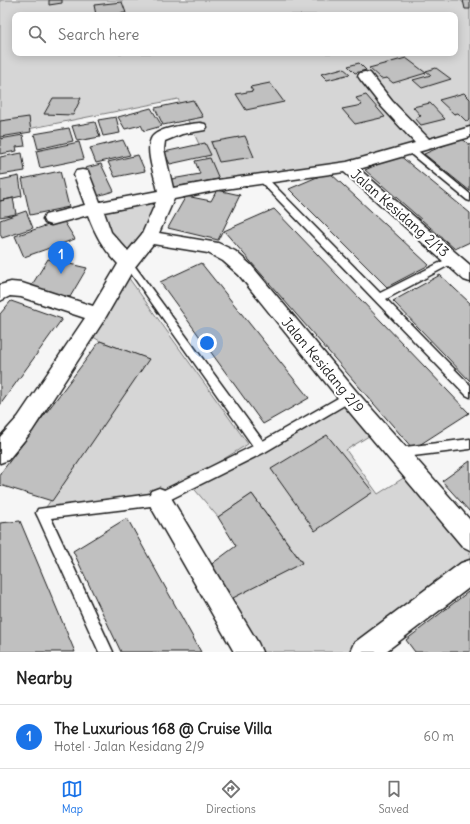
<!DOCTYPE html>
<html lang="en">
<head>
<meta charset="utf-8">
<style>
  :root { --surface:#fff; --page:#f6f6f6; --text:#222; --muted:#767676; --line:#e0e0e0; --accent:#1a73e8 }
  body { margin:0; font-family:Delius,sans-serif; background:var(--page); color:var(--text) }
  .you { position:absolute; left:207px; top:343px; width:14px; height:14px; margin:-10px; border:3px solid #fff; border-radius:50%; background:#1a73e8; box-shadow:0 0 0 6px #1a73e833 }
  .badge { display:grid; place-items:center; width:26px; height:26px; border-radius:50%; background:var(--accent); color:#fff; font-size:13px; font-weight:700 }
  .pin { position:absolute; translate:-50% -33px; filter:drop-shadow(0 1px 2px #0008) }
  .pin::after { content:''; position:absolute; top:21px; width:14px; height:12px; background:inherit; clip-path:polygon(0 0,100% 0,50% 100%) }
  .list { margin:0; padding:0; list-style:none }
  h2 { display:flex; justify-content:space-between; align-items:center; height:52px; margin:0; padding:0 16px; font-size:17px }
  h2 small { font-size:13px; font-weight:400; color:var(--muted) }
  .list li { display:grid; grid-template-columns:26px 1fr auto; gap:12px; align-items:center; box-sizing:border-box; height:64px; padding:0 16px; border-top:1px solid var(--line) }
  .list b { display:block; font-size:15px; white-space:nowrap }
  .list p { margin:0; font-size:13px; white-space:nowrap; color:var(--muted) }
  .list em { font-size:13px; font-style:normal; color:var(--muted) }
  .icon { flex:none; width:22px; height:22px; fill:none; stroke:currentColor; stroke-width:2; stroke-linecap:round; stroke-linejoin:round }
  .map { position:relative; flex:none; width:470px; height:652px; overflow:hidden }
  .search { position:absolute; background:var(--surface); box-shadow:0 2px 10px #0003; left:12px; right:12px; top:12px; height:44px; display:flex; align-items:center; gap:10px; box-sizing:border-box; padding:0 14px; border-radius:8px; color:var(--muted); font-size:15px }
  .sheet { height:116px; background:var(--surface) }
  nav { display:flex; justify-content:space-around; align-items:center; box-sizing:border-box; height:56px; border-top:1px solid var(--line); background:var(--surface); font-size:11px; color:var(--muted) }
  nav a { display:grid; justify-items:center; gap:2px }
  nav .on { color:var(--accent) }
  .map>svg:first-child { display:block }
</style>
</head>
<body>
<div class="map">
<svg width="470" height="652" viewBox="0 0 470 652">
  <rect width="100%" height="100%" fill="#f6f6f6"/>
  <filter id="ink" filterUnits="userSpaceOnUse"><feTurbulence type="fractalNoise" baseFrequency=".025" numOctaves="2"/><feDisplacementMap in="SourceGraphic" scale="8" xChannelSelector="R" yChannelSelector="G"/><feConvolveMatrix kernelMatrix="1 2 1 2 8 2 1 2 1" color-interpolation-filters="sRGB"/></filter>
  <g filter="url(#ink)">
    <path fill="#d6d6d6" stroke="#797979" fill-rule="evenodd" d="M 0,0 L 460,0 L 466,5 L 470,5 L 470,127 L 347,167 L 218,185 L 178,99 L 8,133 L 0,143 ZM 15,15 L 455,15 L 455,53 L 15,53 Z
      M 165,196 L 128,263 L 95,208 Z
      M 128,277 L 248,444 L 159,499 L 42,513 L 148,359 L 100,341 L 90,335 Z
      M 349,397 L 377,431 L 346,450 L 378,494 L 413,472 L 470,538 L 470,572 L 363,652 L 249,652 L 220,604 L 302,562 L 252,494 L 218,517 L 190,484 Z"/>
    <path fill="#c0c0c0" stroke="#1c1c1c" d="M 49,0 L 62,0 L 62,3 L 49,5 Z
      M 463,0 L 470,0 L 470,9 L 465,9 Z
      M 122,2 L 126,13 L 96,15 L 94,5 Z
      M 406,58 L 426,73 L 393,83 L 387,78 L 381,79 L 369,68 Z
      M 359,63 L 366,70 L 355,73 L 348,66 Z
      M 343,68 L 350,74 L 327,80 L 321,74 Z
      M 436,68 L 451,79 L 422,88 L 413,80 L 431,75 L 426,71 Z
      M 270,83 L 284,102 L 246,110 L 236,94 L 253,91 L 250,87 Z
      M 464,93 L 470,99 L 470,120 L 466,121 L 458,113 L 454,114 L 439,100 Z
      M 366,95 L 385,117 L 355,124 L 342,109 L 362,105 L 356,98 Z
      M 53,98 L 81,98 L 73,115 L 44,114 Z
      M 193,100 L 203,117 L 163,125 L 155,108 Z
      M 430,103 L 445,119 L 421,125 L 415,118 L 421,116 L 413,107 Z
      M 151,108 L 162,126 L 144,131 L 141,125 L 125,129 L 118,117 Z
      M 29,117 L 31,132 L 0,137 L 0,121 Z
      M 116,117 L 120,133 L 103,136 L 98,120 Z
      M 95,122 L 100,137 L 77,141 L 72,126 Z
      M 69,128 L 73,141 L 38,149 L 34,134 Z
      M 23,135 L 25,146 L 16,147 L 17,151 L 0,154 L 0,139 Z
      M 245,136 L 254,157 L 219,162 L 211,142 Z
      M 461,138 L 470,145 L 470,191 L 424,154 Z
      M 123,140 L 130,155 L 96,163 L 90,148 Z
      M 79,142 L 84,159 L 40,168 L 36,151 Z
      M 205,143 L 211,155 L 170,164 L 164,152 Z
      M 22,153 L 25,171 L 0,175 L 0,157 Z
      M 138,155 L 145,171 L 115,177 L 108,162 Z
      M 399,155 L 470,213 L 470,242 L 455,249 L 365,170 Z
      M 210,158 L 219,179 L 169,188 L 166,180 L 200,174 L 195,161 Z
      M 101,164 L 114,191 L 97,196 L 85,168 Z
      M 60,171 L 69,207 L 30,215 L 22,179 Z
      M 329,172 L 429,265 L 387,287 L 289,189 Z
      M 19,176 L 22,196 L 0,201 L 0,180 Z
      M 217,190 L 240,195 L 218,240 L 168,228 L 186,196 L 211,201 Z
      M 13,198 L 16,214 L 0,217 L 0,201 Z
      M 274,209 L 469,413 L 413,449 L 224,231 Z
      M 26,211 L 33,228 L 2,238 L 0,234 L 0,220 Z
      M 63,220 L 75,239 L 24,257 L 15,236 Z
      M 48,259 L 87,268 L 70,297 L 30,288 Z
      M 201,263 L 309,398 L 263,424 L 160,282 Z
      M 440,275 L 470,303 L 470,381 L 393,301 Z
      M 11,301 L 62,319 L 0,405 L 0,314 Z
      M 100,341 L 149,359 L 52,501 L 0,485 L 0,474 Z
      M 327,435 L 373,492 L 315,531 L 271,469 Z
      M 470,461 L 470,512 L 442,481 Z
      M 252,494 L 302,563 L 229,600 L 209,566 L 236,546 L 218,517 Z
      M 127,518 L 201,652 L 121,652 L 73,551 Z
      M 20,521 L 75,652 L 0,652 L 0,523 Z
      M 468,592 L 470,595 L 470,652 L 415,652 L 406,640 Z"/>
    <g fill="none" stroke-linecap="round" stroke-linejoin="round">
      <g stroke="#1c1c1c" stroke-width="3">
        <path id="lane" d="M 407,147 L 413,147 L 470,194 L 470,201 L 467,200 L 407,151 Z
          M 263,176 L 266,177 L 380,293 L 449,258 L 455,258 L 457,260 L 455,262 L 386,299 L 470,385 L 470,397 L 466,395 L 260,181 L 259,179 Z
          M 128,260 L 131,261 L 263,441 L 345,394 L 349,392 L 353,394 L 354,397 L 353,400 L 265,452 L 159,505 L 51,518 L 113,652 L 99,652 L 38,517 L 36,513 L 38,509 L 158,493 L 253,446 L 125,265 L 123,263 Z
          M 470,439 L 470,449 L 397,458 L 393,457 L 391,453 L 393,449 L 397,448 Z"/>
      </g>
      <g stroke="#1c1c1c" stroke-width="3">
        <path id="street" d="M 365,72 L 370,73 L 392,101 L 429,139 L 470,127 L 470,137 L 359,169 L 470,265 L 470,282 L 464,280 L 344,172 L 218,190 L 174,199 L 159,233 L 218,243 L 235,251 L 251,265 L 356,391 L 470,520 L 470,550 L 462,546 L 342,403 L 239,275 L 223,261 L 208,253 L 153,244 L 134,268 L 104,320 L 32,431 L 8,460 L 0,463 L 0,437 L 18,417 L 85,318 L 21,297 L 10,296 L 0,301 L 0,285 L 11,282 L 22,283 L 93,306 L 118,264 C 103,248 96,236 88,215 L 51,225 L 45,223 L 43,219 L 45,215 L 85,205 L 74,175 L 76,171 L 82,170 L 88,171 L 100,202 L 158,191 C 155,177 145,151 151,139 C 155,128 189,124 200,123 L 205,124 L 207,127 L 205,130 L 182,134 L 165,141 L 164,149 L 173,188 L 218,180 L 347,162 L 415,143 L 382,107 L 360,79 L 358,76 L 360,73 ZM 156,202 L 142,234 L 128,251 L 111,232 L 104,212 Z
          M 159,488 L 167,491 L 258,643 L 262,652 L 234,652 L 151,507 L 148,499 L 151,491 Z
          M 470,560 L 470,587 L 385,652 L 350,652 L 354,643 L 461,563 Z"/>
      </g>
      <use href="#lane" fill="#fff" fill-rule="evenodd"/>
      <use href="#street" fill="#fff" fill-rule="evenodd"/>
    </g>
  </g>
  <g text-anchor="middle" stroke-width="4" stroke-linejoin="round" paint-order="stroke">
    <g font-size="14" fill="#1c1c1c" stroke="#fff">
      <text transform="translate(400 213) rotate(41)" y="5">Jalan Kesidang 2/13</text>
      <text transform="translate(323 365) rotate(50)" y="5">Jalan Kesidang 2/9</text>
    </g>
  </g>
</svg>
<div class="you"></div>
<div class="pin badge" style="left:61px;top:274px">1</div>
<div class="search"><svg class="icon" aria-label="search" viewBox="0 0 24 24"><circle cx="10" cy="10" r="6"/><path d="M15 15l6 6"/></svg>Search here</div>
</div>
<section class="sheet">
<h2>Nearby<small></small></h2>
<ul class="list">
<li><span class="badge">1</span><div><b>The Luxurious 168 @ Cruise Villa</b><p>Hotel · Jalan Kesidang 2/9</p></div><em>60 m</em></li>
</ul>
</section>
<nav>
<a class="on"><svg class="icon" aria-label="map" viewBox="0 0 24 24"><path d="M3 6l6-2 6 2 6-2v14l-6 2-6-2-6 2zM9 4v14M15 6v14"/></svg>Map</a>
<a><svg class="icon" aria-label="directions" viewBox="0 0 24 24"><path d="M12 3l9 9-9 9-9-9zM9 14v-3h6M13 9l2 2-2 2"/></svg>Directions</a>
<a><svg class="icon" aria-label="saved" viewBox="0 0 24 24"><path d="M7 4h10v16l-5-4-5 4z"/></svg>Saved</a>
</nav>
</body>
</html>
